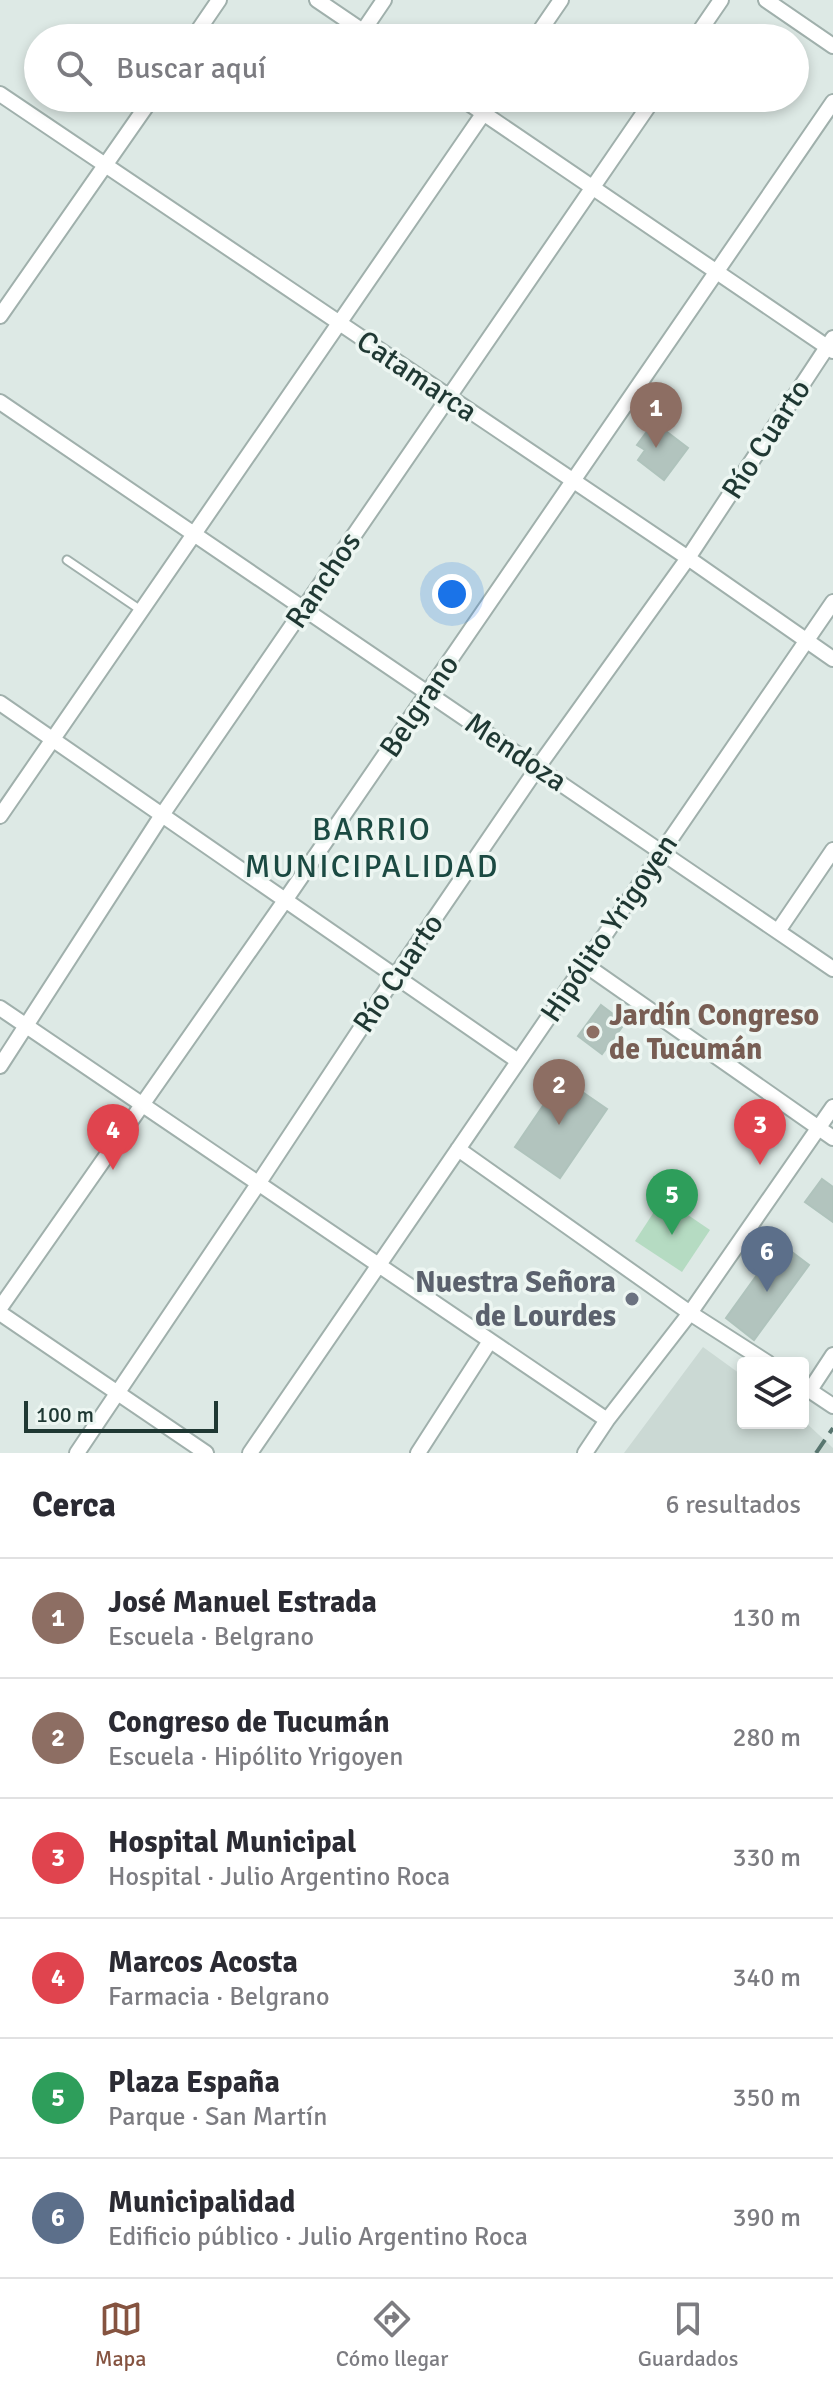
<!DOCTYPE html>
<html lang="es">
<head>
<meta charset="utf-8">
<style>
  :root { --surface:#fff; --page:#f2f2f3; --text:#2b2b33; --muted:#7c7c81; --line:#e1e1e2; --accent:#855340 }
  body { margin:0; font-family:Signika,sans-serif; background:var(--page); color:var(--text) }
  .controls { position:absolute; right:24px; bottom:24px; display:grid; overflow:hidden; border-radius:8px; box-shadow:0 4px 12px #0003 }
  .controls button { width:72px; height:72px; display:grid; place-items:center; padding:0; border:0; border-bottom:2px solid var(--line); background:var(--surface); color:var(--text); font:40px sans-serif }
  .scale { position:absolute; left:24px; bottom:20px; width:194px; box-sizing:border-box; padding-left:8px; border:4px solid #1f3833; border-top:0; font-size:22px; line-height:28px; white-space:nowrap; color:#1f3833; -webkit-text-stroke:6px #edf6f2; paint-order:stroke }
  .you { position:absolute; left:452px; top:594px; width:28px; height:28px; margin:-20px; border:6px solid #fff; border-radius:50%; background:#1a73e8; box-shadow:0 0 0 12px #1a73e833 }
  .badge { display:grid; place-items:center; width:52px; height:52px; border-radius:50%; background:var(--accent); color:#fff; font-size:26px; font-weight:700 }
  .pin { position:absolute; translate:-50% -66px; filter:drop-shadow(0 2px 4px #0008) }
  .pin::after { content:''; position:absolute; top:42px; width:28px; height:24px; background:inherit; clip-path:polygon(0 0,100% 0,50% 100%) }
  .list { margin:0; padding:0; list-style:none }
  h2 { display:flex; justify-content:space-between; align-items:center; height:104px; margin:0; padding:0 32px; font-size:34px }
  h2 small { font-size:26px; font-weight:400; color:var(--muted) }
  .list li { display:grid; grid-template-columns:52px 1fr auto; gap:24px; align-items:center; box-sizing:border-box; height:120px; padding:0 32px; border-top:2px solid var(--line) }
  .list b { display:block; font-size:30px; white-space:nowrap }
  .list p { margin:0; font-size:26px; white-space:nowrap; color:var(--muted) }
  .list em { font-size:26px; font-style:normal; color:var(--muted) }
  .icon { flex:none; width:44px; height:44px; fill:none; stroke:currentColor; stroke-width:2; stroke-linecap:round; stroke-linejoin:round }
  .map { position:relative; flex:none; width:833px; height:1453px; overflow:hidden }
  .search { position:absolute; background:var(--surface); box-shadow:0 4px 12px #0003; left:24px; right:24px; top:24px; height:88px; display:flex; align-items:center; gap:20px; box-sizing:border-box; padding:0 28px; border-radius:44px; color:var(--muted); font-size:30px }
  .sheet { height:824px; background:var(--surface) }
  nav { display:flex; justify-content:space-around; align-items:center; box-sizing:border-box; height:112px; border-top:2px solid var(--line); background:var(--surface); font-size:22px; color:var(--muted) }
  nav a { display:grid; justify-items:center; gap:4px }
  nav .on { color:var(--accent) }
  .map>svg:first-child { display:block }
</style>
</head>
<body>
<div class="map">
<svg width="833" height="1453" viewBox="0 0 833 1453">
  <rect width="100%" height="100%" fill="#dde9e5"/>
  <path fill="#cbd9d4" d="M 703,1347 L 743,1376 L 743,1423 L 803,1423 L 803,1420 L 833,1448 L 833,1453 L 624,1453 Z"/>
  <path fill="#b5dbc2" d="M 663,1198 L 710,1230 L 682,1272 L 635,1241 Z"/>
  <path fill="#b2c4be" stroke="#afc3bc" stroke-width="2" d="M 654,422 L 688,448 L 664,480 L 638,460 L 645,450 L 637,445 Z
    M 601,1005 L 625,1023 L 602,1054 L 578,1036 Z
    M 562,1078 L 607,1109 L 560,1178 L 515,1147 Z
    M 822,1179 L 833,1187 L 833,1222 L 805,1202 Z
    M 780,1243 L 809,1265 L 754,1340 L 726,1318 Z"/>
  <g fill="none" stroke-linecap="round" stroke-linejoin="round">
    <g stroke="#a0b0ac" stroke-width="11">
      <path id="service" d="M 67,560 L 142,611"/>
    </g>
    <g stroke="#a0b0ac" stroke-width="18">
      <path id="minor" d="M 317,0 L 373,38
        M 766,0 L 833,46
        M 363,31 L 384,0
        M 193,38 L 219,0
        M 535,38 L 561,0
        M 695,38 L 721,0
        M 0,94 L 688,558 L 833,659
        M 461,98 L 833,351
        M 0,316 L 152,98
        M 0,402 L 833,969
        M 0,703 L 518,1061
        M 0,816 L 494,98
        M 778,931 L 833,850
        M 584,964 L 833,1138
        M 0,1008 L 607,1420
        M 0,1066 L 162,815 L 654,98
        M 458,1149 L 690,1313 L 768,1363
        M 0,1308 L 286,899 L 833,102
        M 0,1313 L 206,1453
        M 803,1386 L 833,1406
        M 810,1390 L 833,1355
        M 77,1453 L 258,1184 L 396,975 L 538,767 L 688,558 L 833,338
        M 250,1453 L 833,602
        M 418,1453 L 490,1341
        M 585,1453 L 607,1420 L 690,1313 L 833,1107"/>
    </g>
    <use href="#service" stroke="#fff" stroke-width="7"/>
    <use href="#minor" stroke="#fff" stroke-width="14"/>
    <path stroke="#58756f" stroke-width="4" stroke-dasharray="16 8" stroke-linecap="butt" d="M 816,1453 L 833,1428"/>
  </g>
  <circle fill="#8d6e63" stroke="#edf6f2" stroke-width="3" cx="593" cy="1032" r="8"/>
  <circle fill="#6b7280" stroke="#edf6f2" stroke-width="3" cx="632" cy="1299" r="8"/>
  <g text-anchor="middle" stroke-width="7" stroke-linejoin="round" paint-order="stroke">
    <g font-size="30" fill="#1f3833" stroke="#edf6f2">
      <text transform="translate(417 376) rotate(34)" y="10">Catamarca</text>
      <text transform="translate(766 439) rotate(-57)" y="10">Río Cuarto</text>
      <text transform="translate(323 580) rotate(-56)" y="10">Ranchos</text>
      <text transform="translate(419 706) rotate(-56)" y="10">Belgrano</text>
      <text transform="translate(516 752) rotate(34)" y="10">Mendoza</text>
      <text transform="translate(609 928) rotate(-56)" y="10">Hipólito Yrigoyen</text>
      <text transform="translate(398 973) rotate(-56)" y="10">Río Cuarto</text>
    </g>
    <g font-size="30" font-weight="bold" fill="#785e54" stroke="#edf6f2" text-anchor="start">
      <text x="609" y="1025">Jardín Congreso<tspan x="609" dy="34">de Tucumán</tspan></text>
    </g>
    <g font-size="30" font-weight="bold" fill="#5b616d" stroke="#edf6f2" text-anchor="end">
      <text x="616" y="1292">Nuestra Señora<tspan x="616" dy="34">de Lourdes</tspan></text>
    </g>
    <g font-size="32" letter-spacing="2" fill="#1b4a42" stroke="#edf6f2">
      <text x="372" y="840">BARRIO<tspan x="372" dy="37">MUNICIPALIDAD</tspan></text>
    </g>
  </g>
</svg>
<div class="controls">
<button><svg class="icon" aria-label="layers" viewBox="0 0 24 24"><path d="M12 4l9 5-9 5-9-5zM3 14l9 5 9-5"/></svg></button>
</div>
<div class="scale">100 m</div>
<div class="you"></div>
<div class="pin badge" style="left:656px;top:448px;background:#8d6e63">1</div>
<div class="pin badge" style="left:559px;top:1125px;background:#8d6e63">2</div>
<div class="pin badge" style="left:760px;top:1165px;background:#e0444e">3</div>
<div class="pin badge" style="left:113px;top:1170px;background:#e0444e">4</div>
<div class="pin badge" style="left:672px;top:1235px;background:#2e9e5b">5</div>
<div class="pin badge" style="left:767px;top:1292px;background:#5c6f8a">6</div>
<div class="search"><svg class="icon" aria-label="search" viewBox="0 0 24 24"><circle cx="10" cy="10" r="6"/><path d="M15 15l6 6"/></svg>Buscar aquí</div>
</div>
<section class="sheet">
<h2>Cerca<small>6 resultados</small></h2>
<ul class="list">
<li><span class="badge" style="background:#8d6e63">1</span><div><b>José Manuel Estrada</b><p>Escuela · Belgrano</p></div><em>130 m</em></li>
<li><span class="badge" style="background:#8d6e63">2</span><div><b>Congreso de Tucumán</b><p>Escuela · Hipólito Yrigoyen</p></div><em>280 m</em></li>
<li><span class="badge" style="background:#e0444e">3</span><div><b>Hospital Municipal</b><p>Hospital · Julio Argentino Roca</p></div><em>330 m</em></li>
<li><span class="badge" style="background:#e0444e">4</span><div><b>Marcos Acosta</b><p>Farmacia · Belgrano</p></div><em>340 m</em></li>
<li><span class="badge" style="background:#2e9e5b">5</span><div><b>Plaza España</b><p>Parque · San Martín</p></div><em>350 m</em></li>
<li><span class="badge" style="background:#5c6f8a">6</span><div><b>Municipalidad</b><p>Edificio público · Julio Argentino Roca</p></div><em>390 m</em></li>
</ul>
</section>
<nav>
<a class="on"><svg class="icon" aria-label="map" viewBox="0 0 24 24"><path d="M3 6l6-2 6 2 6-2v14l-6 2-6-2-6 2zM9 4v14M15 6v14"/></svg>Mapa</a>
<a><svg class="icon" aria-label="directions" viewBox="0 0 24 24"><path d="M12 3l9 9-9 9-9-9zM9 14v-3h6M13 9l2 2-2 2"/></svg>Cómo llegar</a>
<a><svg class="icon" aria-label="saved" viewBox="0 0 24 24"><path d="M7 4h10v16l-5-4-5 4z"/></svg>Guardados</a>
</nav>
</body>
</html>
